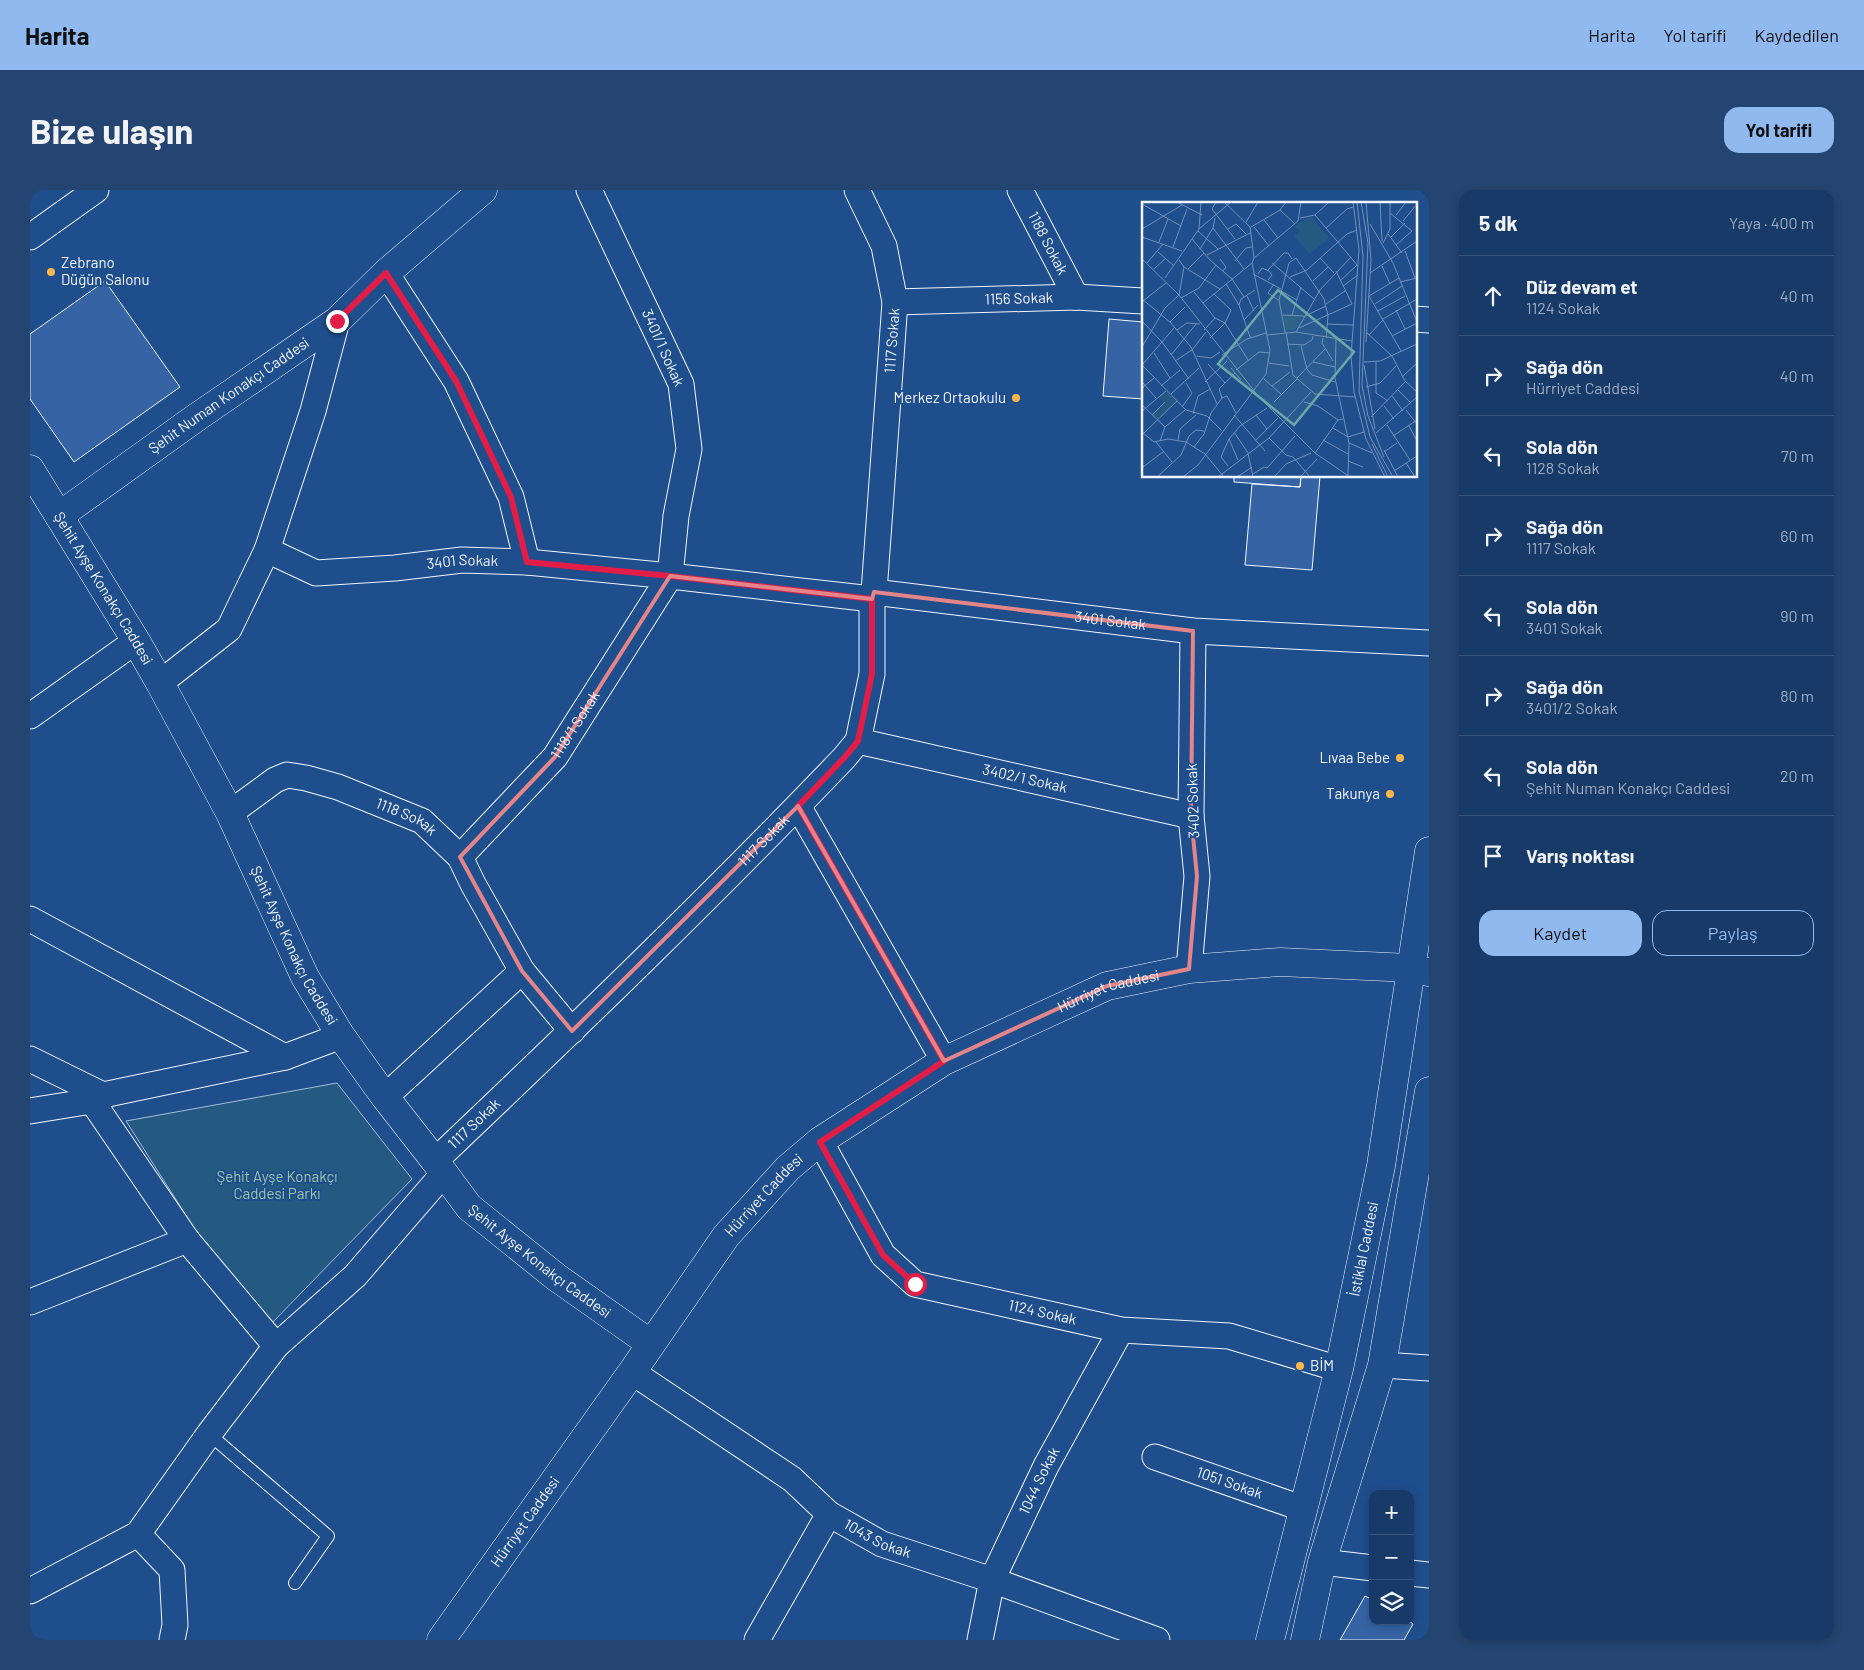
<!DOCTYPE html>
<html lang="tr">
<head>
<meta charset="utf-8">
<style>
  :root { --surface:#173a69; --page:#244571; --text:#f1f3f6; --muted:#9eadc0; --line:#36547d; --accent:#90b9f0 }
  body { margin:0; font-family:Barlow,sans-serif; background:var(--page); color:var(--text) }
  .controls { position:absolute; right:15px; bottom:15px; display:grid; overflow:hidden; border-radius:10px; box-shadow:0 2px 8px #0003 }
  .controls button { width:45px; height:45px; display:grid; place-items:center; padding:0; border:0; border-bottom:1px solid var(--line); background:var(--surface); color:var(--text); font:25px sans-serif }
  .stop { position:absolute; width:15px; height:15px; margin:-11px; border:4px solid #e11d48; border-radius:50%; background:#fff }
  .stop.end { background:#e11d48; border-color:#fff; box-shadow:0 1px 5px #0008 }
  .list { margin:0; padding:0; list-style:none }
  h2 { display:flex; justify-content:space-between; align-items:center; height:65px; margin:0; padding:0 20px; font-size:21px }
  h2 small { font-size:16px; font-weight:400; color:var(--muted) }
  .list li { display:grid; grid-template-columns:32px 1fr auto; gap:15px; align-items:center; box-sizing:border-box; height:80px; padding:0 20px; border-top:1px solid var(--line) }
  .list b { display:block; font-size:19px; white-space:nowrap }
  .list p { margin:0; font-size:16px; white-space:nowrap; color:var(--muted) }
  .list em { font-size:16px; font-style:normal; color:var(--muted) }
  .actions { display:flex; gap:10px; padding:15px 20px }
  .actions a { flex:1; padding:11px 0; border:1px solid var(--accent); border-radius:15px; text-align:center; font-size:18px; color:var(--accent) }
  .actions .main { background:var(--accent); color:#111 }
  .icon { flex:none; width:28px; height:28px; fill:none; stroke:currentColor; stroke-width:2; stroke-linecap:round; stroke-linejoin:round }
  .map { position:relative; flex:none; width:1399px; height:1450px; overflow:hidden; border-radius:15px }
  header { display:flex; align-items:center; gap:30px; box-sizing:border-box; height:70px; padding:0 25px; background:var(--accent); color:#111 }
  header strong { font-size:24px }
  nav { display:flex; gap:28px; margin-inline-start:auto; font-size:18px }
  .intro { display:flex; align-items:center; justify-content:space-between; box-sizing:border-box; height:120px; padding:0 30px }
  h1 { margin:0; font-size:35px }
  .button { padding:12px 22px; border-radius:15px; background:var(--accent); color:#111; font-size:18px; font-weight:700 }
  main { display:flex; gap:30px; padding:0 30px }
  aside { flex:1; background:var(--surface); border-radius:15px; box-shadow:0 2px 8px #0003 }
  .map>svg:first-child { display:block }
</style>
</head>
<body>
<header>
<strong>Harita</strong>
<nav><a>Harita</a><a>Yol tarifi</a><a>Kaydedilen</a></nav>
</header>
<div class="intro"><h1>Bize ulaşın</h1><a class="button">Yol tarifi</a></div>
<main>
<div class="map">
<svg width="1399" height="1450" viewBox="0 0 1399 1450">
  <rect width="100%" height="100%" fill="#1f4e8c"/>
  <path fill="#245a82" stroke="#a8bbd7" d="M 307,893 L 382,989 L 239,1136 L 164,1038 L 96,931 Z"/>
  <path fill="#3563a3" stroke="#f2f6ff" d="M 75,91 L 150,197 L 44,272 L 0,209 L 0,144 Z
    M 1079,129 L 1113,132 L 1113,209 L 1073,206 Z
    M 1204,286 L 1271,286 L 1270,297 L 1204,292 Z
    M 1271,286 L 1290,286 L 1282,380 L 1215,375 L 1222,294 L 1270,297 Z
    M 1335,1406 L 1343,1410 L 1343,1431 L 1379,1431 L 1383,1434 L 1374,1450 L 1310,1450 Z"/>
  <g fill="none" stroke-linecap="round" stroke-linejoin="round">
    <g stroke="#f2f6ff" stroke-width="14">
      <path id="lane" d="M 179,1244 L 298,1346 L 265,1393"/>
    </g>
    <g stroke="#f2f6ff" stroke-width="27">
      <g id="street">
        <path id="s1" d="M 990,0 L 1046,107"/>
        <path d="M 0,47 L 66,0"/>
        <path d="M 356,83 L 426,191 L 481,307 L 497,372"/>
        <path id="s2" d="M 865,112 L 1046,107 L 1113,111"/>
        <path d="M 1385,129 L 1399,130"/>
        <path id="s3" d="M 237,360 L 286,383 L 365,378 L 432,370 L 497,372 L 640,386 L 842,409"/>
        <path id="s4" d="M 844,402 L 1163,441 L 1399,453"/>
        <path d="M 130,493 L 199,439 L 237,360 L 283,221 L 307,131"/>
        <path d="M 0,526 L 106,451"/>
        <path id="s5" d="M 828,551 L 1161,626"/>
        <path d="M 768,616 L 914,871"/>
        <path id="s6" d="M 200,623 L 245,590 L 257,585 L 276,588 L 308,597 L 392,631 L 430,667 L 443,694 L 492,781 L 542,841"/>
        <path id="s7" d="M 430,667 L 525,567 L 640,386 L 646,326 L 659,259 L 651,194 L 559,0"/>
        <path d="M 0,729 L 255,867"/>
        <path d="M 1159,779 L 1167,686 L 1161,626 L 1163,441"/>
        <path d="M 0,869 L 73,905"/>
        <path d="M 355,907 L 492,781"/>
        <path d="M 62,911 L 157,1050 L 246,1156"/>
        <path d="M 0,921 L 62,911 L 73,905 L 255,867 L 311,846"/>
        <path id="s8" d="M 790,951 L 853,1065 L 885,1094 L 1091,1140 L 1199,1146 L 1309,1179"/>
        <path id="s9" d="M 405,971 C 544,839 682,706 814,568 L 828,551 L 842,484 L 842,409 L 844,402 L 865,112 L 854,56 L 827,0"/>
        <path d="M 0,1112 L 157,1050"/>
        <path d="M 1352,1175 L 1399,1178"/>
        <path id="s10" d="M 602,1182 L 762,1289 L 799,1324 L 852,1354 L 962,1390 L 1127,1450"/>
        <path id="s11" d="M 1125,1267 L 1274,1319"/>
        <path d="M 108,1344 L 142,1380 L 145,1435 L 142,1450"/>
        <path d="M 1292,1372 L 1343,1378"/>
        <path d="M 1380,1383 L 1399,1385"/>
        <path d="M 0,1401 L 108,1344 L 179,1244 L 246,1156 L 325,1086 L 414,983"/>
        <path d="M 727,1450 L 799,1324"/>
        <path id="s12" d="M 950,1450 L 962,1390 L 1016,1276 L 1091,1140"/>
      </g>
    </g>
    <g stroke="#f2f6ff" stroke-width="29">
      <g id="secondary">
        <path id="s13" d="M 0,279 L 106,451 L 130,493 L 200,623 L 275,787 L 311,846 L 355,907 L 405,971 L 439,1017 L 526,1087 L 621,1154"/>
        <path id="s14" d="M 29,326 L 167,227 L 307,131 L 356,83 L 453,0"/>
        <path id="s15" d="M 411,1450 L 602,1182 L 696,1046 L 758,978 L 790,951 L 914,871 L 1077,796 L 1159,779 L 1250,772 L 1380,778 L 1399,782"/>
        <path id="s16" d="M 1240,1450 L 1309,1179 L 1351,976 L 1399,661"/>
        <path d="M 1275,1450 L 1292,1372 L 1352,1175 L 1399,901"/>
      </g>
    </g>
    <use href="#lane" stroke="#1f4e8c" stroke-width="12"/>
    <use href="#street" stroke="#1f4e8c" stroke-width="25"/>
    <use href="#secondary" stroke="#1f4e8c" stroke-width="28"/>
  </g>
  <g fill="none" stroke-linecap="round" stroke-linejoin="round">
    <path stroke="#e11d48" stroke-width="6" d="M 307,131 L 356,83 L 426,191 L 481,307 L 497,372 L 640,386 L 842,409 L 842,484 L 828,551 L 814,568 L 768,616 L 914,871 L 790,952 L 853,1065 L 885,1094"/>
  </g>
  <path fill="none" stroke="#e38589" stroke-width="4" stroke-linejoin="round" d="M 640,386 L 842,409 L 844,402 L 1163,441 L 1161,626 L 1167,686 L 1159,779 L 1077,796 L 914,871 L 768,616 L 542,841 L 492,781 L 430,667 L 525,567 Z"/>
  <g fill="#ffb74d" stroke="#1f4e8c" stroke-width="2">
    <circle cx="21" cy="82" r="5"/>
    <circle cx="986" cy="208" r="5"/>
    <circle cx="1370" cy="568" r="5"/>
    <circle cx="1360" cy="604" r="5"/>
    <circle cx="1270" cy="1176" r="5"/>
  </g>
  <g text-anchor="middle" stroke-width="4" stroke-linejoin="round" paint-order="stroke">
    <g font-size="15" fill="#f2f6ff" stroke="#1f4e8c">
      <text dy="5" stroke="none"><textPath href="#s1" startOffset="60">1188 Sokak</textPath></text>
      <text dy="5" stroke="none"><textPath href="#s2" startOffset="124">1156 Sokak</textPath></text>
      <text dy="5" stroke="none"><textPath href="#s9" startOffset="999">1117 Sokak</textPath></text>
      <text transform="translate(633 158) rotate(66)" y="5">3401/1 Sokak</text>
      <text dy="5" stroke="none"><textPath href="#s14" startOffset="208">Şehit Numan Konakçı Caddesi</textPath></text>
      <text dy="5" stroke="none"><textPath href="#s3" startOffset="201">3401 Sokak</textPath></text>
      <text dy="5" stroke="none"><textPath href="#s13" startOffset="140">Şehit Ayşe Konakçı Caddesi</textPath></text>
      <text dy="5" stroke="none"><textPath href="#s4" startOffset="238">3401 Sokak</textPath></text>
      <text dy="5" stroke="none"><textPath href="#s7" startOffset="176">1118/1 Sokak</textPath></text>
      <text dy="5" stroke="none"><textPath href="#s5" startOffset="171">3402/1 Sokak</textPath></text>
      <text transform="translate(1163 611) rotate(-92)" y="5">3402 Sokak</text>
      <text dy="5" stroke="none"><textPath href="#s6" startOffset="196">1118 Sokak</textPath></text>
      <text dy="5" stroke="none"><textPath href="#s9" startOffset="459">1117 Sokak</textPath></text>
      <text dy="5" stroke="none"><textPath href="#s13" startOffset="545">Şehit Ayşe Konakçı Caddesi</textPath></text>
      <text dy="5" stroke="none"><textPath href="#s15" startOffset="955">Hürriyet Caddesi</textPath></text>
      <text dy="5" stroke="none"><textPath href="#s9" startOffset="54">1117 Sokak</textPath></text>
      <text dy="5" stroke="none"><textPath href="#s15" startOffset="550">Hürriyet Caddesi</textPath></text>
      <text dy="5" stroke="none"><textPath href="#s16" startOffset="402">İstiklal Caddesi</textPath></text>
      <text dy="5" stroke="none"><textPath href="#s13" startOffset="950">Şehit Ayşe Konakçı Caddesi</textPath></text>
      <text dy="5" stroke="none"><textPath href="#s8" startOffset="304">1124 Sokak</textPath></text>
      <text dy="5" stroke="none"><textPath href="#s12" startOffset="171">1044 Sokak</textPath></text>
      <text dy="5" stroke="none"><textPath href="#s11" startOffset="79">1051 Sokak</textPath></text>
      <text dy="5" stroke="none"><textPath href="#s15" startOffset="145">Hürriyet Caddesi</textPath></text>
      <text dy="5" stroke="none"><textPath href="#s10" startOffset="298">1043 Sokak</textPath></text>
    </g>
    <g font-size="15" fill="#f2f6ff" stroke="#1f4e8c" text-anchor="end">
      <text x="31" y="78" text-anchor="start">Zebrano<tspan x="31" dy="17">Düğün Salonu</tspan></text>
      <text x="976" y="213">Merkez Ortaokulu</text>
      <text x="1360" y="573">Lıvaa Bebe</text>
      <text x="1350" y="609">Takunya</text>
      <text x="1280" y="1181" text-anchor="start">BİM</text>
    </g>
    <g font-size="15" fill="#97c8a6" stroke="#1f4e8c">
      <text x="247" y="992">Şehit Ayşe Konakçı<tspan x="247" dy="17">Caddesi Parkı</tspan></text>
    </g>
  </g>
  <g transform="translate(1112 12)">
    <rect width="275" height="275" fill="#1f4e8c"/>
    <path d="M 169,14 L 187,36 L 168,52 L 152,34 L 158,29 L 153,24 ZM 142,114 L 159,115 L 152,128 L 144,128 ZM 24,189 L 35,199 L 16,217 L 10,213 L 23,200 L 17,195 Z" fill="#245a82"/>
    <path fill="none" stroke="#7391ba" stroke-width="1" d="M 35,0 L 60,13M 74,0 L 70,7 L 93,37M 82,0 L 108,25 L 112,56M 211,0 L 217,48 L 209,154 L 212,190 L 224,237 L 243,275M 215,0 L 221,54 L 217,189 L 228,235 L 251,275M 219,0 L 226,41 L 220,183 L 226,214 L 242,255M 238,0 L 240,39M 0,2 L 39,24M 138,8 L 153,22M 248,11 L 270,29 L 254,43M 173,13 L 216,64M 254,13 L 264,0M 158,16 L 173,13 L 187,0M 122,18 L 136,36M 261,19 L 275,2M 104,20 L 116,0M 228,22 L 251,61 L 275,120M 109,25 L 138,8 L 144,0M 112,25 L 127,44M 71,26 L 102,67M 184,26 L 205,7 L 211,5M 0,27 L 40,3M 57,27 L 89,0M 86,27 L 94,22 L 104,32M 56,29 L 76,47M 246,32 L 260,51M 0,35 L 40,49M 249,35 L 263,21M 50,37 L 68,58 L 90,77 L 102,95M 17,40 L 26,17M 241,41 L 248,27 L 248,0M 31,45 L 45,7M 58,47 L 71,26 L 73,16M 263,49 L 273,76M 16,50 L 32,64M 65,53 L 108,31M 178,56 L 192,71M 0,57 L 37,93 L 117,195 L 173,251 L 208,275M 78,57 L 84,65 L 81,69M 37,58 L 42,65 L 78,87M 93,59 L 104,46 L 110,45M 5,61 L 21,42M 130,61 L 172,97M 240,64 L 248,82M 12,67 L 24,56M 46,67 L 62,51M 125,69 L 142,51 L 146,51 L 150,57M 194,69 L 210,102M 228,71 L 275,39M 111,72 L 139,87M 116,72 L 120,66 L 127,69 L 130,73 L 126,78M 148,75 L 165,68 L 205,32 L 215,28M 23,76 L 57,27 L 59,0M 257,76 L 227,94 L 259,149M 171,79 L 186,65M 198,79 L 215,63M 258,80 L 275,76M 84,82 L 97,103M 132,82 L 126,91 L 136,98M 201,84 L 216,73M 139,89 L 155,98M 52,90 L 73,116 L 83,121 L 106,158M 72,92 L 89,108M 105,94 L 112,109M 39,96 L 57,86 L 74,63M 0,97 L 28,120 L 49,145 L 75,202M 1,99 L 24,81M 61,101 L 110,61M 184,102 L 203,89M 233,102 L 260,84M 254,108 L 263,127M 236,109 L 263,94M 141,113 L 161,114M 150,113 L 159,85M 161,115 L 184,104M 241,117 L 275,97M 102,118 L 116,103M 0,119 L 20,140 L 47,177M 28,120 L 43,105M 185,122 L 211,123M 157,126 L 210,102M 35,128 L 45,121 L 58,122M 62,128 L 73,116M 143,130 L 137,98 L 147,61 L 154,56 L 182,97 L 186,114 L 184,136M 144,130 L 151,173 L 173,192 L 213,195M 154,130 L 178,88 L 209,55M 224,130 L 250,154 L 263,179 L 275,190M 125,133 L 154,130 L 210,139M 227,133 L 241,118M 250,134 L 275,121M 108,135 L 97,103 L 99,97 L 113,88M 68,136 L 83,121 L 89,108M 181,136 L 180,141 L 191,159M 194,137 L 193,176 L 207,241 L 206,273M 224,140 L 229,58 L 224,0M 145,142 L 162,143 L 170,138 L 171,134M 159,144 L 165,167 L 170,173 L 193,180M 0,145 L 23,106 L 37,93 L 42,65M 12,151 L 28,176M 29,153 L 54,122M 80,153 L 105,137 L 124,131M 55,154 L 69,156 L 78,150M 33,159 L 50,148 L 64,130M 234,159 L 234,191 L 246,199M 171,160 L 193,165M 222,160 L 238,159 L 275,142M 127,161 L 147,164M 66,162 L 83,181M 0,163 L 44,208 L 65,214 L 80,229M 0,163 L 33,125M 222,163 L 233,227M 89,166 L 99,178M 94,168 L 117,150 L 128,151M 260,175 L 275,161M 155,176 L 183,147M 122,177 L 139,192M 0,180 L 14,196M 63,180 L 85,159M 19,184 L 38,168M 130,184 L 148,170M 224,185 L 238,181 L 254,164M 256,188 L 269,201M 0,190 L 1,185 L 12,176M 29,192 L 57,166M 250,194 L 261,209M 80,196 L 85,194 L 94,211M 132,200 L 155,177M 162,200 L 176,204 L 196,218M 0,203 L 23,225M 242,204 L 252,217M 40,205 L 50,191 L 44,181M 264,208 L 275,222M 0,209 L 24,189M 51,212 L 56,194 L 68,187M 10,213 L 23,200M 92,213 L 123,249M 114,213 L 125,227M 229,215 L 263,180M 245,223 L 268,258M 267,224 L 275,239M 191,226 L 206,235 L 222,230M 0,230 L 12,240 L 26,237 L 44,240 L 63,252 L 82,275M 92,230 L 106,251 L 111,275M 2,231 L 35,199M 234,231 L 275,195M 251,234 L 275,218M 127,236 L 144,253 L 151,255 L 168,275M 87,237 L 96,258M 36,238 L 38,227 L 54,213M 114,238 L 136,216M 181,238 L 206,252M 18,239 L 23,225 L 43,208M 14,240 L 30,260M 207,241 L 230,251M 230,242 L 246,275M 52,245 L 62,232 L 69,211 L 80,196 L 77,187 L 93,171M 242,248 L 256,275M 242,250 L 255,241M 173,251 L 196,218 L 201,217M 206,259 L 221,265M 264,261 L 273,275M 86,264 L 79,255 L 87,237 L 98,224 L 125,206M 1,265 L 21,250M 252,269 L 275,254M 111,272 L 122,265 L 125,266 L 153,234M 15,275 L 39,253 L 47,234 L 54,228 L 62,229M 41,275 L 56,263 L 124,172 L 128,148 L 110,61 L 112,56 L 156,19 L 159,0M 76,275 L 127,236 L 169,190M 95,275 L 110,265M 132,275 L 144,262 L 169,251M 158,275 L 175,257"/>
    <path fill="#6aa9a8" fill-opacity="0.15" stroke="#6aa9a8" stroke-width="2.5" d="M 136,88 L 212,150 L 152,223 L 76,162 Z"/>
    <rect width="275" height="275" fill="none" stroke="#f2f6ff" stroke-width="2.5"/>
  </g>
</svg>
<div class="controls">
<button>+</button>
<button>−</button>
<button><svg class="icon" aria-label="layers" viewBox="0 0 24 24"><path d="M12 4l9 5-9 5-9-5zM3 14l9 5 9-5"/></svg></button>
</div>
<div class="stop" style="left:885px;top:1094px"></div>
<div class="stop end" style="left:307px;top:131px"></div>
</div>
<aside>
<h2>5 dk<small>Yaya · 400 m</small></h2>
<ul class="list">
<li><svg class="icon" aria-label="ahead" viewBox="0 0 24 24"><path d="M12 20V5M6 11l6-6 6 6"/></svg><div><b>Düz devam et</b><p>1124 Sokak</p></div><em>40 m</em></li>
<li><svg class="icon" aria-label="right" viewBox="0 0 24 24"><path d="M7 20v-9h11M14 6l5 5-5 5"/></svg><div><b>Sağa dön</b><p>Hürriyet Caddesi</p></div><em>40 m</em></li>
<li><svg class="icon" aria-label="left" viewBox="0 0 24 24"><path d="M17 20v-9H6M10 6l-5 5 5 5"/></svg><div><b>Sola dön</b><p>1128 Sokak</p></div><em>70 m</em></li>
<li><svg class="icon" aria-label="right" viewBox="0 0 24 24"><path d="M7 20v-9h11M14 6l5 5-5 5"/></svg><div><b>Sağa dön</b><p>1117 Sokak</p></div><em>60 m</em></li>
<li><svg class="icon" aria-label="left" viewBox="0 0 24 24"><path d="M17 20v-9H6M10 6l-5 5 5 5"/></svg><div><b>Sola dön</b><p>3401 Sokak</p></div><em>90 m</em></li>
<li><svg class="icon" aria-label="right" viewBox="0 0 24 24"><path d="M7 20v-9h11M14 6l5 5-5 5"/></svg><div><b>Sağa dön</b><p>3401/2 Sokak</p></div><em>80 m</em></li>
<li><svg class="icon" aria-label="left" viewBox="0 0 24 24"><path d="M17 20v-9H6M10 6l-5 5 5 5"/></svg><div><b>Sola dön</b><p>Şehit Numan Konakçı Caddesi</p></div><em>20 m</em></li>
<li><svg class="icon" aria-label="arrive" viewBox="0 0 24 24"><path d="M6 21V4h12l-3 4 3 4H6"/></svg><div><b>Varış noktası</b></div></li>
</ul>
<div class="actions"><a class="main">Kaydet</a><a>Paylaş</a></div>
</aside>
</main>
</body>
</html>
